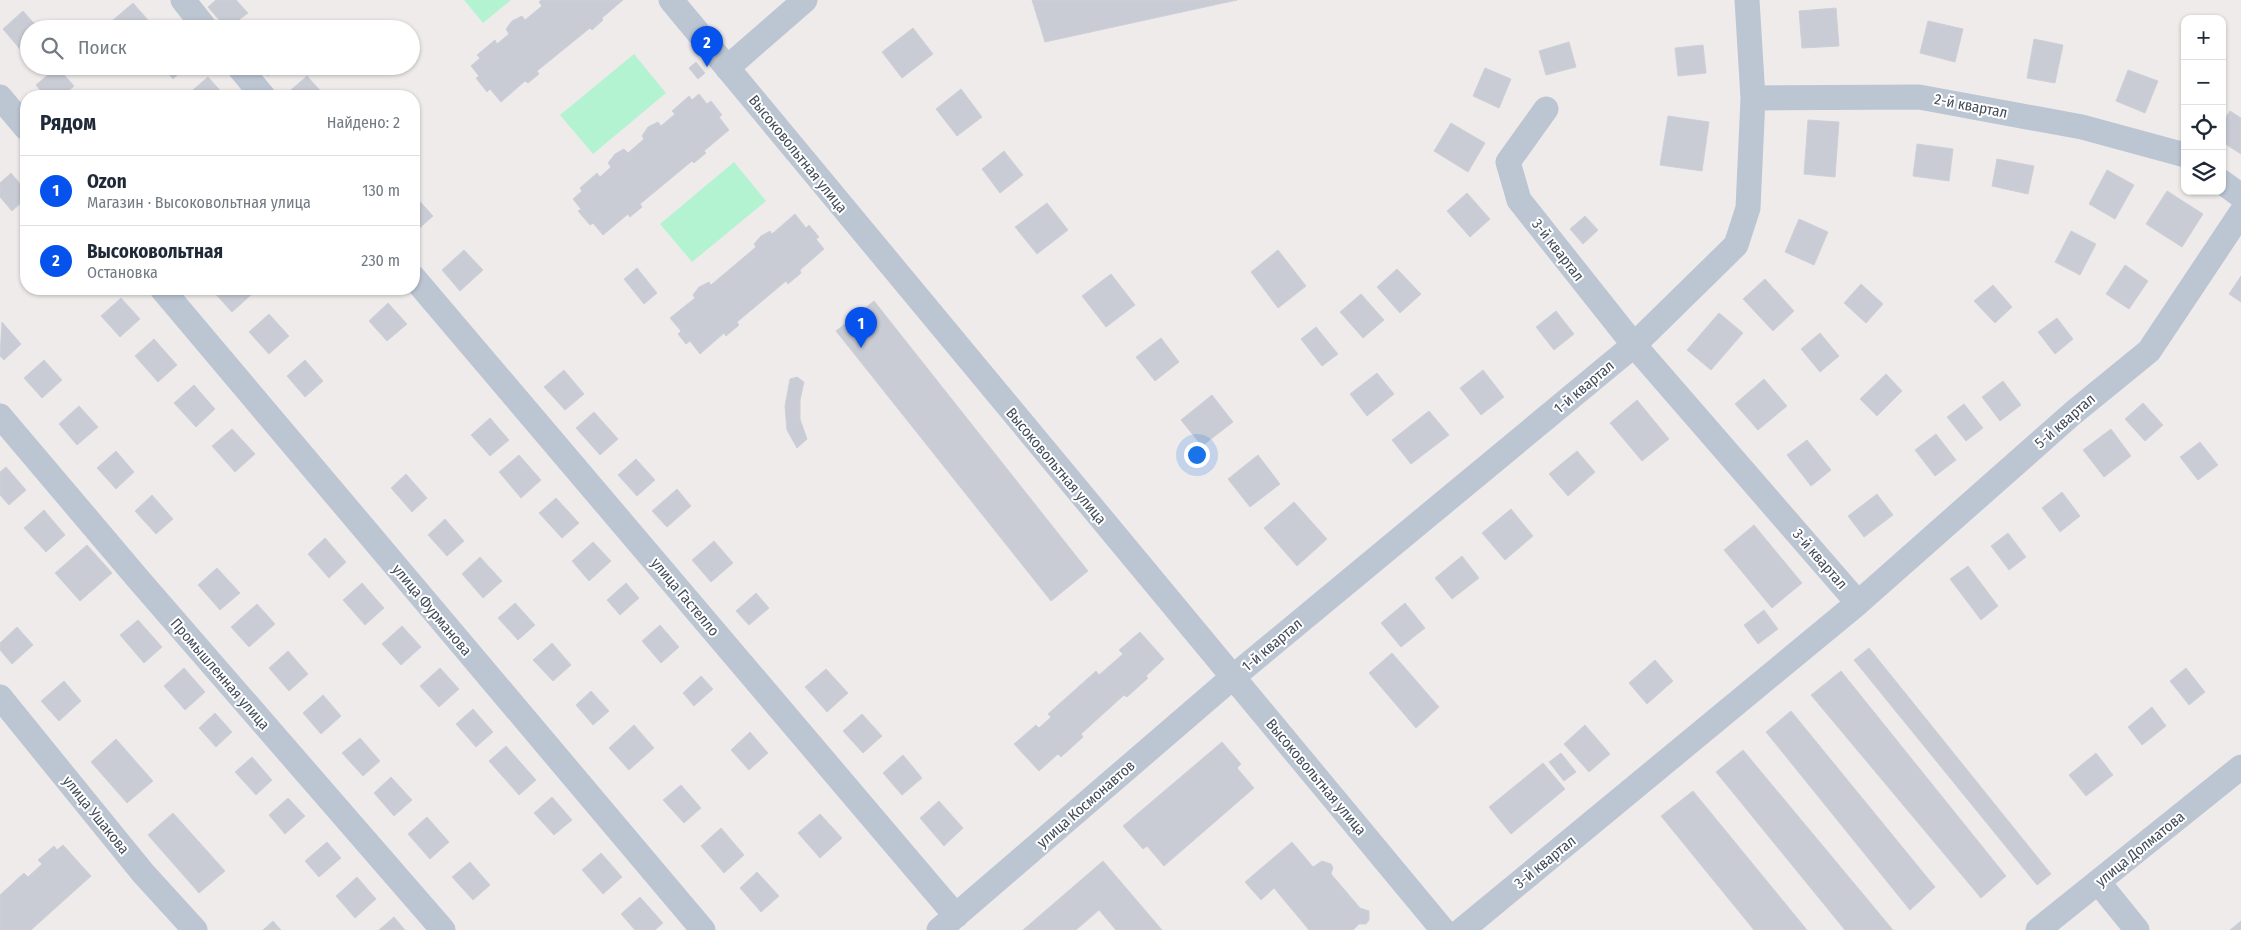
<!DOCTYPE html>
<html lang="ru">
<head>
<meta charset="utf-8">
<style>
  :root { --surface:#fff; --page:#f6f6f7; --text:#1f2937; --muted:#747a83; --line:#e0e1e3; --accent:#0652ed }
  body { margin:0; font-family:"Fira Sans Condensed",sans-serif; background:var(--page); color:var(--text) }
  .controls { position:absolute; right:15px; top:15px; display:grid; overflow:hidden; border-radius:10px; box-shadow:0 1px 4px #0004 }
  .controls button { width:45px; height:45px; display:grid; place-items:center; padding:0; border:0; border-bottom:1px solid var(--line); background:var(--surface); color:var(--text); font:25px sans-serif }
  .you { position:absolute; left:1196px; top:454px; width:18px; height:18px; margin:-12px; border:4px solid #fff; border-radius:50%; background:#1a73e8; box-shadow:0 0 0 8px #1a73e833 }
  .badge { display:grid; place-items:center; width:32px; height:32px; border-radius:50%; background:var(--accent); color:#fff; font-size:16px; font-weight:700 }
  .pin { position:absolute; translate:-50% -41px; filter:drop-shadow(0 1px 2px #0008) }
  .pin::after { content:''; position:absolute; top:26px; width:18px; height:15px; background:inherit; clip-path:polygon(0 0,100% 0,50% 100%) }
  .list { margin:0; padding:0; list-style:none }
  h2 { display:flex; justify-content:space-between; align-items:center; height:65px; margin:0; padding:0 20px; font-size:21px }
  h2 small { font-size:16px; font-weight:400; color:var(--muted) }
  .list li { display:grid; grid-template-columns:32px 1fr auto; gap:15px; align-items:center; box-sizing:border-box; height:70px; padding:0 20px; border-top:1px solid var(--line) }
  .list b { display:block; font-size:19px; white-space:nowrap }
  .list p { margin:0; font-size:16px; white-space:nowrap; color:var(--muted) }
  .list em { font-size:16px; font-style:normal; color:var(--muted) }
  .icon { flex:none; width:28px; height:28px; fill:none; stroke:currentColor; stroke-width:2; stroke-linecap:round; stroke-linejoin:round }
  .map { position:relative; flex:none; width:2241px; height:930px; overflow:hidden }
  .search { position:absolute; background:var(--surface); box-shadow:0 1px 4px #0004; left:20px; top:20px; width:400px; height:55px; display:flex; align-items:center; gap:12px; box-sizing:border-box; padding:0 18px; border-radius:28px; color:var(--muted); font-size:19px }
  .panel { position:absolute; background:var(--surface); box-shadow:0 1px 4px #0004; left:20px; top:90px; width:400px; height:205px; border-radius:20px }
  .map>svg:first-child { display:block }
</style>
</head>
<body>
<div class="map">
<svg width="2241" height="930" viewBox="0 0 2241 930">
  <rect width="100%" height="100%" fill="#efebeb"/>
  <path fill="#b3f3d2" d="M 464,0 L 511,0 L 483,23 Z
    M 634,54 L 666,93 L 593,154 L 560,115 Z
    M 734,162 L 766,201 L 692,262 L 660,224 Z"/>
  <path fill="#c9ccd4" stroke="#ced0d8" d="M 216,0 L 236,0 L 248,13 L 227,29 L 208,7 Z
    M 541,0 L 623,0 L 602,18 L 603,20 L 592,30 L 590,28 L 537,71 L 539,74 L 528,83 L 525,81 L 501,102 L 490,89 L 487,92 L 476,78 L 479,76 L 471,66 L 480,58 L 477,55 L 495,40 L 497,44 L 509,34 L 506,29 L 512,21 L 522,16 L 525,20 L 542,6 L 539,2 Z
    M 1032,0 L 1237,0 L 1045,42 Z
    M 133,3 L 154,27 L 152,29 L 118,29 L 112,21 Z
    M 1836,8 L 1839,46 L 1802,48 L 1799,11 Z
    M 23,11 L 39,29 L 29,29 L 29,52 L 25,55 L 3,29 Z
    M 1928,21 L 1963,29 L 1955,62 L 1920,53 Z
    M 913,28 L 933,54 L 902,78 L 882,52 Z
    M 2034,39 L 2063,45 L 2055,83 L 2027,78 Z
    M 1569,42 L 1576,67 L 1546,75 L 1539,51 Z
    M 1703,45 L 1706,73 L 1678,76 L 1675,48 Z
    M 696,62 L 705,73 L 698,79 L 689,68 Z
    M 162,66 L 187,66 L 173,79 Z
    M 260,66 L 278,66 L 268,76 Z
    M 57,67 L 74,86 L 62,96 L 45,96 L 36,85 Z
    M 1485,68 L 1511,79 L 1499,108 L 1473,96 Z
    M 2128,70 L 2158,81 L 2145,113 L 2116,101 Z
    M 307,76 L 325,96 L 296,96 L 291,90 Z
    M 208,77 L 225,96 L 186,96 Z
    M 961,89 L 982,117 L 957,136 L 936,109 Z
    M 699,94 L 707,104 L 711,101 L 722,115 L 719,117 L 729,130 L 704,151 L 706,153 L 694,163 L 692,161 L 640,204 L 642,207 L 630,217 L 628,214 L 603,235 L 593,223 L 590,225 L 578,211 L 581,209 L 573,199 L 582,191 L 580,188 L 597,173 L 600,177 L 611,167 L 608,163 L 615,154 L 624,149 L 628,153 L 644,139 L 642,136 L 648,127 L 658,122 L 661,126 L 675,114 L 672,111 L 689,96 L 692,100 Z
    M 2230,111 L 2241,118 L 2241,154 L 2222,142 L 2222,123 Z
    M 1668,116 L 1709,122 L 1702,171 L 1660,165 Z
    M 1808,120 L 1839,122 L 1835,177 L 1804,174 Z
    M 1451,123 L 1485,143 L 1468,172 L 1434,151 Z
    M 1917,144 L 1953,149 L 1949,181 L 1913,176 Z
    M 1004,151 L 1023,175 L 1000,193 L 982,169 Z
    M 1997,159 L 2034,166 L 2028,194 L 1992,186 Z
    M 2107,170 L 2134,185 L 2115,219 L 2089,204 Z
    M 11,173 L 26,191 L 26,198 L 12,211 L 0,197 L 0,183 Z
    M 2167,191 L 2203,214 L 2182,247 L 2146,224 Z
    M 1467,193 L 1490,219 L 1470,237 L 1447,211 Z
    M 414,195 L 433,216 L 414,233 Z
    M 1047,203 L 1068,230 L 1037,254 L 1015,227 Z
    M 795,214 L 806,228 L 809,225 L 819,237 L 816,239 L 824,249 L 800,270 L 801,273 L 788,284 L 786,281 L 737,322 L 739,325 L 726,336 L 724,333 L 700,354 L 690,341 L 686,344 L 678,334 L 681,331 L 670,318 L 695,298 L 693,295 L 699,287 L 709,282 L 711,285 L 756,247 L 754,244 L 761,236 L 770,231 L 772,234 Z
    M 1585,216 L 1598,230 L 1583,244 L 1570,229 Z
    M 1799,219 L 1828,232 L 1814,265 L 1785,252 Z
    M 2071,231 L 2096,244 L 2080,275 L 2055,262 Z
    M 464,250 L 483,270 L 460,291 L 442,270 Z
    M 1278,250 L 1306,286 L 1278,308 L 1251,272 Z
    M 2125,265 L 2148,281 L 2129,309 L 2106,294 Z
    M 637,268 L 657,293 L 644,304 L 624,279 Z
    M 1397,269 L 1421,294 L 1400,313 L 1377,287 Z
    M 1111,274 L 1135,305 L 1106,327 L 1082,296 Z
    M 2241,276 L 2241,302 L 2229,294 Z
    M 1765,279 L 1794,311 L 1773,331 L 1743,299 Z
    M 1861,284 L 1883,304 L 1866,323 L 1844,303 Z
    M 1993,285 L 2012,307 L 1995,323 L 1974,301 Z
    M 211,289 L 248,289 L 252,294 L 232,312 Z
    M 1361,294 L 1384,320 L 1363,338 L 1340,312 Z
    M 121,298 L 140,319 L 120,337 L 101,316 Z
    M 874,301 L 1088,571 L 1051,601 L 836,331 Z
    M 388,303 L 407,324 L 387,341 L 369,321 Z
    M 1556,311 L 1574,334 L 1554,350 L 1536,327 Z
    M 1719,313 L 1743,333 L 1711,370 L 1687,350 Z
    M 269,314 L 289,336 L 269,354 L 249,332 Z
    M 2057,318 L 2073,339 L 2055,354 L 2038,332 Z
    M 2,322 L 21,344 L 4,360 L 0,356 Z
    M 1316,327 L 1338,354 L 1322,366 L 1301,339 Z
    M 1820,333 L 1839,356 L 1820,372 L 1801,349 Z
    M 1161,338 L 1179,362 L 1155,381 L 1136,357 Z
    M 154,339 L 177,365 L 158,382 L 135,356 Z
    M 44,360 L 62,380 L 42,398 L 24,378 Z
    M 305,360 L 323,381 L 305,397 L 287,376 Z
    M 564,370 L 584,394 L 565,410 L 544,387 Z
    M 1483,370 L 1504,397 L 1481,415 L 1460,388 Z
    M 1377,373 L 1394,394 L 1367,416 L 1350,394 Z
    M 1886,374 L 1902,391 L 1877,416 L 1860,399 Z
    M 797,377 L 804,382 L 800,400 L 800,419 L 807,439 L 797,448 L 787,430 L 785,406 L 790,379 Z
    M 1764,379 L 1787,406 L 1758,430 L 1735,404 Z
    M 2003,381 L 2021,405 L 2000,421 L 1982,397 Z
    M 194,385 L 215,409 L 196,427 L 174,403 Z
    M 1212,395 L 1233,422 L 1202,446 L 1181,420 Z
    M 1637,400 L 1669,439 L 1642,461 L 1610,423 Z
    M 2143,403 L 2163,425 L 2145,441 L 2125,419 Z
    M 1964,404 L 1983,428 L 1966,441 L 1947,417 Z
    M 79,406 L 98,427 L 77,445 L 59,424 Z
    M 1429,411 L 1449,435 L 1411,464 L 1392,440 Z
    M 594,412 L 618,439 L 600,455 L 576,428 Z
    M 490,418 L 509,440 L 490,456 L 471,435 Z
    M 232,429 L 255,454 L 235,472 L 212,446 Z
    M 2111,429 L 2131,456 L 2104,477 L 2083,450 Z
    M 1936,434 L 1956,460 L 1935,476 L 1915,450 Z
    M 1807,440 L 1831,470 L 1811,486 L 1787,455 Z
    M 2200,442 L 2218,465 L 2198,480 L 2180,457 Z
    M 116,451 L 134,472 L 116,489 L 97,468 Z
    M 1577,451 L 1595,472 L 1568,496 L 1549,474 Z
    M 519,455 L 541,480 L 521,498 L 499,472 Z
    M 1258,455 L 1280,484 L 1250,507 L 1228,479 Z
    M 636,459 L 655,480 L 637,496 L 618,475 Z
    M 6,467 L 26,490 L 9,505 L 0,495 L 0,472 Z
    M 406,474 L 427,498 L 412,512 L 391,488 Z
    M 677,489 L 691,506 L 667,527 L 652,511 Z
    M 2062,492 L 2080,516 L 2060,532 L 2042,508 Z
    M 1877,494 L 1893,515 L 1864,537 L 1848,516 Z
    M 152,495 L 173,519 L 156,534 L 135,511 Z
    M 556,498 L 579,523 L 562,538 L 539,513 Z
    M 1294,502 L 1327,539 L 1297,566 L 1264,528 Z
    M 1511,509 L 1533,536 L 1505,560 L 1482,533 Z
    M 44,510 L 65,535 L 46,552 L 24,528 Z
    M 445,519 L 464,541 L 447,556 L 428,535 Z
    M 1754,525 L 1802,583 L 1772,608 L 1724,550 Z
    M 2008,533 L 2026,557 L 2009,570 L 1991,546 Z
    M 325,538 L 346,562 L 329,578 L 308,554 Z
    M 714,541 L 733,563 L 711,582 L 692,560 Z
    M 593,542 L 611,561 L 589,581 L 572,561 Z
    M 87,545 L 112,573 L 80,601 L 55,573 Z
    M 1462,556 L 1479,578 L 1452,599 L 1435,578 Z
    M 480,557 L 502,581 L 483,598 L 462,574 Z
    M 1968,566 L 1998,606 L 1981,620 L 1950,579 Z
    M 217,568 L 240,593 L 220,610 L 198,585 Z
    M 362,583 L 384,608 L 365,625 L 343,600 Z
    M 626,583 L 639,598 L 620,615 L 607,600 Z
    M 756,593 L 769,608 L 749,625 L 736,611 Z
    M 515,603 L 535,625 L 518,640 L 498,618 Z
    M 1405,603 L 1425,628 L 1401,647 L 1381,623 Z
    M 257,604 L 275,624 L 249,647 L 231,627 Z
    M 1764,610 L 1778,629 L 1758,644 L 1744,625 Z
    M 138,620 L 162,647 L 144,663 L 120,635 Z
    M 660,625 L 679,647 L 661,663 L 642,641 Z
    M 402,626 L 421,647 L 401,665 L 382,644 Z
    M 17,627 L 33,645 L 12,664 L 0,650 L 0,643 Z
    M 1140,632 L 1164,659 L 1146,676 L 1148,678 L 1127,697 L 1124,695 L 1081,734 L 1083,737 L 1061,757 L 1058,754 L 1039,771 L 1014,744 L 1036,725 L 1039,728 L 1051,717 L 1048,714 L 1096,671 L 1099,675 L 1123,654 L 1119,650 Z
    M 552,643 L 571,665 L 553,681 L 533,660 Z
    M 1869,648 L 2051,874 L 2037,885 L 1854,660 Z
    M 288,651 L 308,674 L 289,691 L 269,668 Z
    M 1392,653 L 1439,707 L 1416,728 L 1369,673 Z
    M 1655,660 L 1673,681 L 1647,704 L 1629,683 Z
    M 184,668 L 205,692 L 185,710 L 164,686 Z
    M 440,668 L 459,689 L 439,707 L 420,686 Z
    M 2186,668 L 2205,692 L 2189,705 L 2170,681 Z
    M 826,669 L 848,693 L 827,712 L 805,687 Z
    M 1841,671 L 2006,876 L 1981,898 L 1811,695 Z
    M 701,676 L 713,689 L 694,706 L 683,693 Z
    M 64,681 L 81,701 L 59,721 L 41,701 Z
    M 591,691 L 609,711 L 593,725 L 576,705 Z
    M 323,695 L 341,716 L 321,734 L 303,713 Z
    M 2152,707 L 2166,726 L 2142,745 L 2128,727 Z
    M 473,709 L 493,732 L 476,747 L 456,724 Z
    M 1791,711 L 1935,887 L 1910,910 L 1766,732 Z
    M 215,713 L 232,732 L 216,747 L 199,728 Z
    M 862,714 L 882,736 L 863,753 L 843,731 Z
    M 634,725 L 654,748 L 629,770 L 609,748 Z
    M 1585,725 L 1610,754 L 1589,772 L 1564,744 Z
    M 750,732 L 768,753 L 749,770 L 731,750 Z
    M 360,738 L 380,761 L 363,776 L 342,753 Z
    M 116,739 L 153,781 L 127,803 L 91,762 Z
    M 1222,742 L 1241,764 L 1237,768 L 1254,788 L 1164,866 L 1147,846 L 1143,849 L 1123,826 Z
    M 506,746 L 536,780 L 519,795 L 489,761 Z
    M 1743,750 L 1893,930 L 1845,930 L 1716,772 Z
    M 1561,753 L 1576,772 L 1564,781 L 1549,762 Z
    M 2096,753 L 2113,775 L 2086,796 L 2069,775 Z
    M 903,755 L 922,778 L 902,795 L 883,773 Z
    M 252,757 L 272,780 L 256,795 L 235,772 Z
    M 1543,763 L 1565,789 L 1511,834 L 1489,807 Z
    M 391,777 L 412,800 L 394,816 L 374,793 Z
    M 681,785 L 701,808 L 684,823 L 663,800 Z
    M 1693,791 L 1807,930 L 1754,930 L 1661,816 Z
    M 552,797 L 572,820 L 554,835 L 534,813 Z
    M 288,798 L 305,816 L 285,834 L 269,815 Z
    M 939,801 L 963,828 L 944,846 L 920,818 Z
    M 173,813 L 225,871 L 199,893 L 148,835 Z
    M 820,814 L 842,838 L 820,858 L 798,833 Z
    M 427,817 L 449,842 L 430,859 L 408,834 Z
    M 721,828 L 744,855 L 724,873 L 701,846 Z
    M 327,842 L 341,858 L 319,877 L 305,861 Z
    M 1292,842 L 1313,867 L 1322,861 L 1331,864 L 1333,868 L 1331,874 L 1360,908 L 1369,911 L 1369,920 L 1366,924 L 1359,924 L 1353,930 L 1309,930 L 1274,888 L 1261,900 L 1245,882 Z
    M 63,845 L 91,876 L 31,930 L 0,930 L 0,895 L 24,873 L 28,877 L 42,864 L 38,860 L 54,846 L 57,850 Z
    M 601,853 L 622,877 L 603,894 L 582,870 Z
    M 1103,861 L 1162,930 L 1116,930 L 1099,910 L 1076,930 L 1023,930 Z
    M 470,862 L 490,885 L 473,900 L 452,877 Z
    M 757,872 L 779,896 L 761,912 L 740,888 Z
    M 357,877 L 376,899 L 355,918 L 336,896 Z
    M 640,897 L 663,923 L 655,930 L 635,930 L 621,914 Z
    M 394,917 L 405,930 L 379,930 Z
    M 273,921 L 281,930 L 263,930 Z
    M 2241,921 L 2241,930 L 2230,930 Z"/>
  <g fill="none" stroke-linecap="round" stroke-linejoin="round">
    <path stroke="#bcc6d3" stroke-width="25" d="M 183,0 L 206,29
      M 671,0 L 1443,930
      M 238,66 L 263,96
      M 727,68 L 805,0
      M 0,97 L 26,128
      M 1753,98 L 1919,97 L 2082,127 L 2185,155
      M 1546,109 L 1508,162 L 1519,200 L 1634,345 L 1858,603
      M 2222,182 L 2241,196
      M 414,278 L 956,916
      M 162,289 L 703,930
      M 0,416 L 139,580 L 443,930
      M 0,697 L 143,873 L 195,930
      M 2098,882 L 2137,930
      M 939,930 L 1233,677 L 1634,345 L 1736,245 L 1748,208 L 1753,98 L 1747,0
      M 1462,930 L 1858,603 L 2073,413 L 2149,351 L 2241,213
      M 2038,930 L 2241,767"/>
  </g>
  <g text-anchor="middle" stroke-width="4" stroke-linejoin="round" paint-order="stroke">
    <g font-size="15" fill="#424c5a" stroke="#fff">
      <text transform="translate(1971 106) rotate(11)" y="5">2-й квартал</text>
      <text transform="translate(798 154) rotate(51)" y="5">Высоковольтная улица</text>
      <text transform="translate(1558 250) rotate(52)" y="5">3-й квартал</text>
      <text transform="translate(1584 387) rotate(-40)" y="5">1-й квартал</text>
      <text transform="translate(2065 421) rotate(-41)" y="5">5-й квартал</text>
      <text transform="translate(1056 466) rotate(50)" y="5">Высоковольтная улица</text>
      <text transform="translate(1820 559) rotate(49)" y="5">3-й квартал</text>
      <text transform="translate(685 597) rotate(50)" y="5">улица Гастелло</text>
      <text transform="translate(432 610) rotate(50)" y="5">улица Фурманова</text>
      <text transform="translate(1272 645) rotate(-40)" y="5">1-й квартал</text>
      <text transform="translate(220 674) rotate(49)" y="5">Промышленная улица</text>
      <text transform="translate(1316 777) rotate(50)" y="5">Высоковольтная улица</text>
      <text transform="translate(1086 804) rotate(-41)" y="5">улица Космонавтов</text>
      <text transform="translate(96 815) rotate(51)" y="5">улица Ушакова</text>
      <text transform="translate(2140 849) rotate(-39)" y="5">улица Долматова</text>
      <text transform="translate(1545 862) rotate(-39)" y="5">3-й квартал</text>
    </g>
  </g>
</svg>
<div class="controls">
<button>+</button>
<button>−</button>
<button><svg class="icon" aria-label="locate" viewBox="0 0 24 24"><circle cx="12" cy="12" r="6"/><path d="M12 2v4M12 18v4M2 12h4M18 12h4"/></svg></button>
<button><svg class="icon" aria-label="layers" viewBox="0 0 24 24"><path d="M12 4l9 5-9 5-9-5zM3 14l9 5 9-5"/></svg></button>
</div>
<div class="you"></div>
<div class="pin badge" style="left:861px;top:348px">1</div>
<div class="pin badge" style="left:707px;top:67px">2</div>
<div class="search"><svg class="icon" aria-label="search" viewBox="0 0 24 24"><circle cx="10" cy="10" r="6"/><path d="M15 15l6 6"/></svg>Поиск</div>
<section class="panel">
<h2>Рядом<small>Найдено: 2</small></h2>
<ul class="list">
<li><span class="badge">1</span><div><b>Ozon</b><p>Магазин · Высоковольтная улица</p></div><em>130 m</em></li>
<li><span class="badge">2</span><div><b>Высоковольтная</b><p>Остановка</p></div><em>230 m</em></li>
</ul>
</section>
</div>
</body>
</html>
